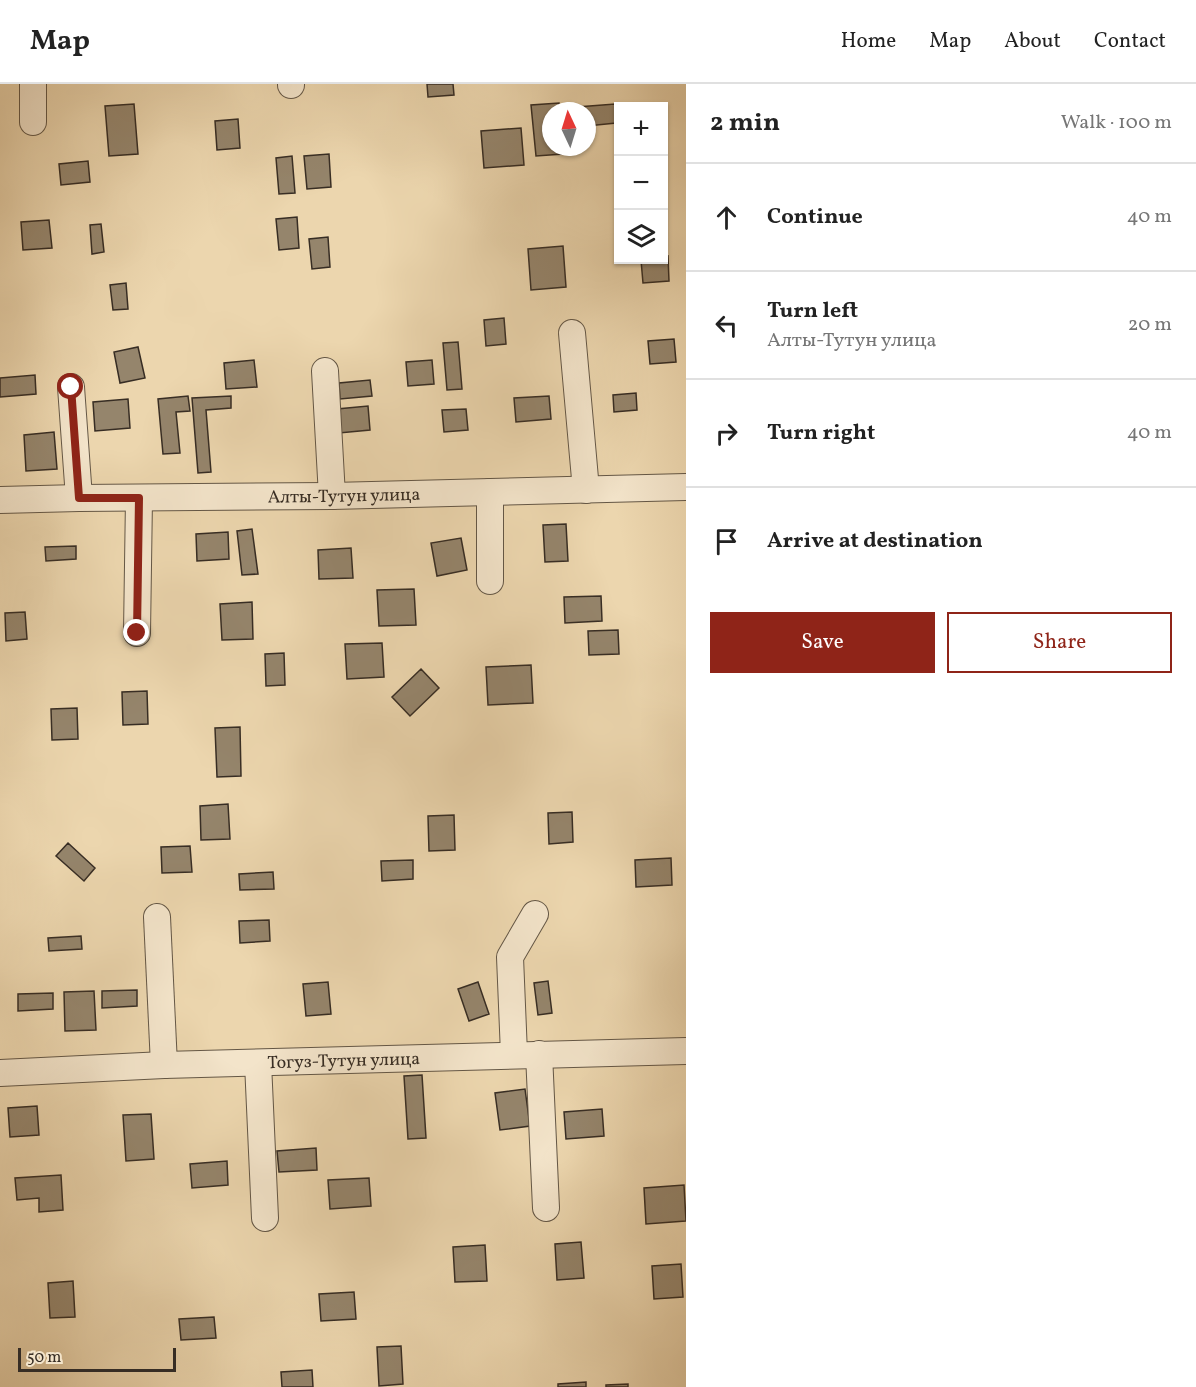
<!DOCTYPE html>
<html lang="en">
<head>
<meta charset="utf-8">
<style>
  :root { --surface:#fff; --page:#f6f6f6; --text:#222; --muted:#767676; --line:#e0e0e0; --accent:#8f2418 }
  body { margin:0; font-family:Vollkorn,serif; background:var(--page); color:var(--text) }
  .controls { position:absolute; right:18px; top:18px; display:grid; overflow:hidden; border-radius:0px; box-shadow:0 2px 4px #0004 }
  .controls button { width:54px; height:54px; display:grid; place-items:center; padding:0; border:0; border-bottom:2px solid var(--line); background:var(--surface); color:var(--text); font:30px sans-serif }
  .compass { position:absolute; left:542px; top:18px; width:54px; height:54px; border-radius:50%; background:var(--surface); box-shadow:0 2px 4px #0004; rotate:356deg }
  .scale { position:absolute; left:18px; bottom:15px; width:158px; box-sizing:border-box; padding-left:6px; border:3px solid #372d24; border-top:0; font-size:16px; line-height:21px; white-space:nowrap; color:#372d24; -webkit-text-stroke:4px #f3e4ca; paint-order:stroke }
  .stop { position:absolute; width:18px; height:18px; margin:-14px; border:4px solid #8f2418; border-radius:50%; background:#fff }
  .stop.end { background:#8f2418; border-color:#fff; box-shadow:0 2px 6px #0008 }
  .list { margin:0; padding:0; list-style:none }
  h2 { display:flex; justify-content:space-between; align-items:center; height:78px; margin:0; padding:0 24px; font-size:26px }
  h2 small { font-size:20px; font-weight:400; color:var(--muted) }
  .list li { display:grid; grid-template-columns:39px 1fr auto; gap:18px; align-items:center; box-sizing:border-box; height:108px; padding:0 24px; border-top:2px solid var(--line) }
  .list b { display:block; font-size:22px; white-space:nowrap }
  .list p { margin:0; font-size:20px; white-space:nowrap; color:var(--muted) }
  .list em { font-size:20px; font-style:normal; color:var(--muted) }
  .actions { display:flex; gap:12px; padding:18px 24px }
  .actions a { flex:1; padding:14px 0; border:2px solid var(--accent); border-radius:0px; text-align:center; font-size:21px; color:var(--accent) }
  .actions .main { background:var(--accent); color:#fff }
  .icon { flex:none; width:33px; height:33px; fill:none; stroke:currentColor; stroke-width:2; stroke-linecap:round; stroke-linejoin:round }
  .map { position:relative; flex:none; width:686px; height:1303px; overflow:hidden }
  header { display:flex; align-items:center; gap:36px; box-sizing:border-box; height:84px; padding:0 30px; background:var(--surface); border-bottom:2px solid var(--line) }
  header strong { font-size:28px }
  nav { display:flex; gap:33px; margin-inline-start:auto; font-size:21px }
  main { display:flex }
  aside { flex:1; background:var(--surface) }
  .map>svg:first-child { display:block }
</style>
</head>
<body>
<header>
<strong>Map</strong>
<nav><a>Home</a><a>Map</a><a>About</a><a>Contact</a></nav>
</header>
<main>
<div class="map">
<svg width="686" height="1303" viewBox="0 0 686 1303">
  <rect width="100%" height="100%" fill="#ecd6ae"/>
  <filter id="stains"><feTurbulence type="fractalNoise" baseFrequency=".00333" numOctaves="4"/><feColorMatrix values="0 0 0 0 .2 0 0 0 0 .09 0 0 0 0 .02 0 0 0 .5 -.17"/></filter>
  <radialGradient id="worn" r=".72"><stop offset=".6" stop-color="#630" stop-opacity="0"/><stop offset="1" stop-color="#630" stop-opacity=".3"/></radialGradient>
  <path fill="#95856c" stroke="#372d24" stroke-width="1.5" d="M 427,0 L 453,0 L 454,11 L 428,13 Z
    M 559,19 L 559,27 L 551,27 L 551,63 L 562,63 L 563,70 L 536,72 L 531,21 Z
    M 134,20 L 138,70 L 109,72 L 105,22 Z
    M 615,20 L 616,39 L 587,42 L 587,27 L 577,27 L 577,23 Z
    M 238,35 L 240,64 L 217,66 L 215,37 Z
    M 521,44 L 524,81 L 484,84 L 481,47 Z
    M 329,70 L 331,103 L 307,105 L 304,72 Z
    M 292,72 L 295,109 L 279,110 L 276,74 Z
    M 88,77 L 90,98 L 61,101 L 59,80 Z
    M 297,133 L 299,164 L 279,166 L 276,135 Z
    M 49,136 L 52,164 L 23,166 L 21,138 Z
    M 101,140 L 104,168 L 92,170 L 90,141 Z
    M 328,153 L 330,183 L 312,185 L 309,155 Z
    M 563,162 L 566,203 L 531,206 L 528,165 Z
    M 668,172 L 669,197 L 643,199 L 641,176 L 664,176 L 664,173 Z
    M 126,199 L 128,225 L 113,226 L 110,201 Z
    M 504,234 L 506,260 L 486,262 L 484,236 Z
    M 674,255 L 676,278 L 650,280 L 648,257 Z
    M 458,258 L 462,305 L 447,306 L 443,259 Z
    M 138,263 L 145,294 L 120,299 L 114,268 Z
    M 254,276 L 257,303 L 226,305 L 224,279 Z
    M 432,276 L 434,300 L 408,302 L 406,278 Z
    M 35,291 L 36,310 L 0,313 L 0,294 Z
    M 370,296 L 372,312 L 340,315 L 339,299 Z
    M 636,309 L 637,326 L 614,328 L 613,311 Z
    M 188,312 L 190,327 L 176,328 L 180,369 L 163,370 L 158,315 Z
    M 231,312 L 231,324 L 206,326 L 211,388 L 198,389 L 192,314 Z
    M 549,312 L 551,335 L 516,338 L 514,314 Z
    M 128,315 L 130,344 L 95,347 L 93,318 Z
    M 368,322 L 370,346 L 339,349 L 337,325 Z
    M 466,325 L 468,346 L 444,348 L 442,326 Z
    M 54,348 L 57,385 L 26,387 L 24,351 Z
    M 566,440 L 568,477 L 545,478 L 543,441 Z
    M 252,445 L 258,490 L 242,491 L 237,447 Z
    M 228,448 L 229,475 L 197,477 L 196,450 Z
    M 461,454 L 467,486 L 437,492 L 431,459 Z
    M 76,462 L 76,475 L 46,477 L 45,463 Z
    M 351,464 L 353,494 L 319,495 L 318,466 Z
    M 414,505 L 416,541 L 379,542 L 377,506 Z
    M 601,512 L 602,537 L 565,539 L 564,513 Z
    M 252,518 L 253,555 L 222,556 L 220,520 Z
    M 25,528 L 27,555 L 6,557 L 5,529 Z
    M 618,546 L 619,570 L 589,571 L 588,547 Z
    M 382,559 L 384,593 L 347,595 L 345,560 Z
    M 284,569 L 285,601 L 266,602 L 265,570 Z
    M 531,581 L 533,619 L 488,621 L 486,583 Z
    M 421,585 L 439,604 L 410,632 L 392,613 Z
    M 147,607 L 148,640 L 123,641 L 122,608 Z
    M 77,624 L 78,655 L 52,656 L 51,625 Z
    M 240,643 L 241,692 L 217,693 L 215,644 Z
    M 228,720 L 230,755 L 201,756 L 200,722 Z
    M 572,728 L 573,758 L 549,760 L 548,729 Z
    M 454,731 L 455,766 L 429,767 L 428,732 Z
    M 68,759 L 95,784 L 84,797 L 56,772 Z
    M 190,762 L 192,788 L 162,789 L 161,763 Z
    M 671,774 L 672,801 L 636,803 L 635,776 Z
    M 413,776 L 413,795 L 382,797 L 381,777 Z
    M 273,788 L 274,805 L 240,806 L 239,790 Z
    M 269,836 L 270,857 L 240,859 L 239,837 Z
    M 81,852 L 82,865 L 49,867 L 48,854 Z
    M 548,897 L 552,929 L 538,931 L 534,899 Z
    M 328,898 L 331,930 L 306,932 L 303,900 Z
    M 478,898 L 489,930 L 469,937 L 458,905 Z
    M 137,906 L 137,922 L 102,924 L 102,907 Z
    M 94,907 L 96,946 L 65,947 L 64,908 Z
    M 53,909 L 53,925 L 18,927 L 18,910 Z
    M 422,991 L 426,1054 L 408,1055 L 404,992 Z
    M 525,1005 L 530,1042 L 500,1046 L 495,1009 Z
    M 37,1022 L 39,1051 L 10,1053 L 8,1024 Z
    M 602,1025 L 604,1052 L 566,1055 L 564,1028 Z
    M 151,1030 L 154,1075 L 126,1077 L 123,1031 Z
    M 316,1064 L 317,1086 L 279,1088 L 277,1067 Z
    M 227,1077 L 228,1101 L 192,1104 L 190,1080 Z
    M 61,1091 L 63,1126 L 39,1128 L 39,1114 L 17,1116 L 15,1094 Z
    M 369,1094 L 371,1122 L 330,1125 L 328,1096 Z
    M 684,1101 L 686,1137 L 646,1140 L 644,1104 Z
    M 581,1158 L 584,1194 L 557,1196 L 555,1160 Z
    M 485,1161 L 487,1197 L 455,1198 L 453,1163 Z
    M 681,1180 L 683,1213 L 654,1215 L 652,1182 Z
    M 73,1197 L 75,1233 L 50,1234 L 48,1199 Z
    M 354,1208 L 356,1235 L 321,1237 L 319,1210 Z
    M 214,1233 L 216,1254 L 181,1256 L 179,1235 Z
    M 401,1262 L 403,1300 L 379,1302 L 377,1263 Z
    M 312,1286 L 313,1303 L 282,1303 L 281,1288 Z
    M 586,1298 L 586,1303 L 558,1303 L 558,1300 Z
    M 628,1300 L 628,1303 L 606,1303 L 606,1301 Z"/>
  <g fill="none" stroke-linecap="round" stroke-linejoin="round">
    <g stroke="#645746" stroke-width="28">
      <g id="minor">
        <path d="M 33,0 L 33,38"/>
        <path d="M 291,0 L 291,1"/>
        <path d="M 572,249 L 586,406"/>
        <path d="M 325,287 L 332,412"/>
        <path d="M 71,303 L 79,414"/>
        <path id="s1" d="M 0,416 L 79,414 L 332,412 L 686,403"/>
        <path d="M 490,497 L 490,408"/>
        <path d="M 137,549 L 139,414"/>
        <path d="M 157,833 L 164,981"/>
        <path d="M 514,970 L 510,873 L 535,830"/>
        <path d="M 539,970 L 546,1124"/>
        <path d="M 258,979 L 265,1134"/>
        <path id="s2" d="M 0,989 L 164,981 L 686,967"/>
      </g>
    </g>
    <use href="#minor" stroke="#f3e4ca" stroke-width="26"/>
  </g>
  <g fill="none" stroke-linecap="round" stroke-linejoin="round">
    <path stroke="#8f2418" stroke-width="8" d="M 71,303 L 79,414 L 139,414 L 137,549"/>
  </g>
  <g text-anchor="middle" stroke-width="4.5" stroke-linejoin="round" paint-order="stroke">
    <g font-size="18" fill="#372d24" stroke="#f3e4ca">
      <text dy="6" stroke="none"><textPath href="#s1" startOffset="344">Алты-Тутун улица</textPath></text>
      <text dy="6" stroke="none"><textPath href="#s2" startOffset="344">Тогуз-Тутун улица</textPath></text>
    </g>
  </g>
  <rect width="100%" height="100%" filter="url(#stains)"/>
  <rect width="100%" height="100%" fill="url(#worn)"/>
</svg>
<div class="controls">
<button>+</button>
<button>−</button>
<button><svg class="icon" aria-label="layers" viewBox="0 0 24 24"><path d="M12 4l9 5-9 5-9-5zM3 14l9 5 9-5"/></svg></button>
</div>
<svg class="compass" viewBox="-18 -18 36 36"><path d="M0-13l5 13h-10z" fill="#e53935"/><path d="M0 13l5-13h-10z" fill="#767676"/></svg>
<div class="scale">50 m</div>
<div class="stop" style="left:71px;top:303px"></div>
<div class="stop end" style="left:137px;top:549px"></div>
</div>
<aside>
<h2>2 min<small>Walk · 100 m</small></h2>
<ul class="list">
<li><svg class="icon" aria-label="ahead" viewBox="0 0 24 24"><path d="M12 20V5M6 11l6-6 6 6"/></svg><div><b>Continue</b></div><em>40 m</em></li>
<li><svg class="icon" aria-label="left" viewBox="0 0 24 24"><path d="M17 20v-9H6M10 6l-5 5 5 5"/></svg><div><b>Turn left</b><p>Алты-Тутун улица</p></div><em>20 m</em></li>
<li><svg class="icon" aria-label="right" viewBox="0 0 24 24"><path d="M7 20v-9h11M14 6l5 5-5 5"/></svg><div><b>Turn right</b></div><em>40 m</em></li>
<li><svg class="icon" aria-label="arrive" viewBox="0 0 24 24"><path d="M6 21V4h12l-3 4 3 4H6"/></svg><div><b>Arrive at destination</b></div></li>
</ul>
<div class="actions"><a class="main">Save</a><a>Share</a></div>
</aside>
</main>
</body>
</html>
